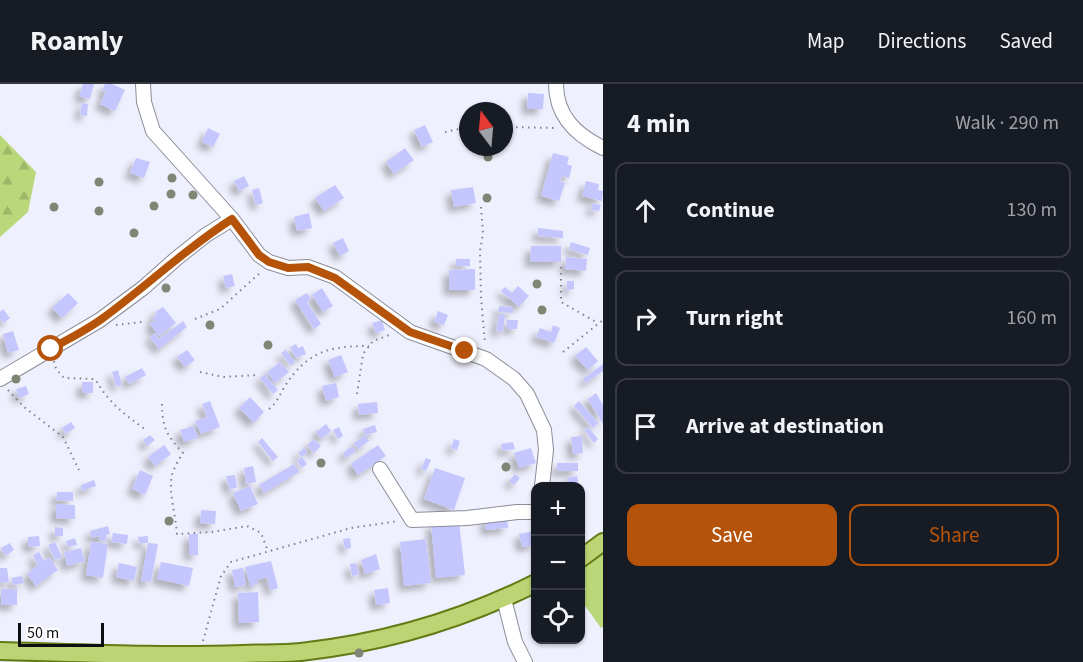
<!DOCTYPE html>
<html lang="en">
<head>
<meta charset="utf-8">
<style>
  :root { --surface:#171b24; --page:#20242c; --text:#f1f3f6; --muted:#9ea1a6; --line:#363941; --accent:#b45309 }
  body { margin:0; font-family:"Source Sans 3",sans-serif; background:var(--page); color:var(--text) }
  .controls { position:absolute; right:18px; bottom:18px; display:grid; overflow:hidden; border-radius:12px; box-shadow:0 2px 4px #0004 }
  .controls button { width:54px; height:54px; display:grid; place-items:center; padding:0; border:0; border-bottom:2px solid var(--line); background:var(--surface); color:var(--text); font:30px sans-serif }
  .compass { position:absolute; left:459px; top:18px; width:54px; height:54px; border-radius:50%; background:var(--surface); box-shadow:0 2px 4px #0004; rotate:344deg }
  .scale { position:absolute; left:18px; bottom:15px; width:86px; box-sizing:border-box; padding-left:6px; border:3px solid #0e0e12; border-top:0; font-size:16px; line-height:21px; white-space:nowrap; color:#0e0e12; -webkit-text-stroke:4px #fff; paint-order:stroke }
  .stop { position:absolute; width:18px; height:18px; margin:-14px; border:4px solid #b45309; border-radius:50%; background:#fff }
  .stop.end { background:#b45309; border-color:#fff; box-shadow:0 2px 6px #0008 }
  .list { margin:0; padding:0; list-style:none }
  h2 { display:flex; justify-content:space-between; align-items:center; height:78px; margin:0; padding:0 24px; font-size:26px }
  h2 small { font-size:20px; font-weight:400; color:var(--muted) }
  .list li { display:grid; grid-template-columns:39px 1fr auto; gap:18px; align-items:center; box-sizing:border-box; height:96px; margin:0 12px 12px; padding:0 12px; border:2px solid var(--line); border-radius:12px }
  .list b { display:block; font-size:22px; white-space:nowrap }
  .list em { font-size:20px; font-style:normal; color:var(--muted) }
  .actions { display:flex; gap:12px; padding:18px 24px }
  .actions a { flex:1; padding:14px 0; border:2px solid var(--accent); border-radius:12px; text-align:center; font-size:21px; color:var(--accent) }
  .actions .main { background:var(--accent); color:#fff }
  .icon { flex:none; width:33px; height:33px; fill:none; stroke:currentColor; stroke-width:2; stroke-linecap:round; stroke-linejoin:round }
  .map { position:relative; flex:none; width:603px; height:578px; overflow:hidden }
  header { display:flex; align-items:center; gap:36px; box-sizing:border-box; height:84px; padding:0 30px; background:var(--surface); border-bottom:2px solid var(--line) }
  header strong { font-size:28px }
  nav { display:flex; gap:33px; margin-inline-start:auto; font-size:21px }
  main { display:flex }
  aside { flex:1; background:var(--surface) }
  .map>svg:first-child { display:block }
</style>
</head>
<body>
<header>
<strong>Roamly</strong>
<nav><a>Map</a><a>Directions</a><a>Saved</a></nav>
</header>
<main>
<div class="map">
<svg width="603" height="578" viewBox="0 0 603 578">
  <defs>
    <pattern id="forest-firs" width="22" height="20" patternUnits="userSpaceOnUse" patternTransform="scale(1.5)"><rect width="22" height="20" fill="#bad77a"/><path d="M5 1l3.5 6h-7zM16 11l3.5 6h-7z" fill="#9fb768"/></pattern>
    <filter id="shadow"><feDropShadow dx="-5.5" dy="5.5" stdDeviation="3" flood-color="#0004"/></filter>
  </defs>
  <rect width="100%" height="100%" fill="#eff0fd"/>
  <path fill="#bad77a" d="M 603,467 L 603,543 L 601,544 L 581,516 L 580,481 Z"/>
  <path fill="url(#forest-firs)" d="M 0,51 L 36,88 L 28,128 L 0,153 Z"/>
  <path fill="#c4c6fd" filter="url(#shadow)" d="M 83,0 L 94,0 L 90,15 L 79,12 Z
    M 105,0 L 112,0 L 125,6 L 115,27 L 100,20 L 106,7 L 102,6 Z
    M 528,9 L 544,10 L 543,25 L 527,25 Z
    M 82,19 L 88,20 L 87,32 L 80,31 Z
    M 425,41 L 433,58 L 422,63 L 414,46 Z
    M 208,44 L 220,50 L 213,63 L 202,58 Z
    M 405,64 L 414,76 L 394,90 L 386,78 Z
    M 553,69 L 569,73 L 567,80 L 572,82 L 569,94 L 562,92 L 560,98 L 565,99 L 559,117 L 541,112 Z
    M 136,74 L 150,78 L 144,94 L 130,89 Z
    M 244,92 L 249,102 L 239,107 L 234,97 Z
    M 586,97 L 599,100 L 598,106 L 603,107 L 602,117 L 582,112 Z
    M 335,101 L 344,114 L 324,127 L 315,114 Z
    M 473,103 L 476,119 L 454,123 L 451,106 Z
    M 259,104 L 263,119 L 256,121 L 252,106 Z
    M 592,119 L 601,121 L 599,127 L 591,126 Z
    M 309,129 L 312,144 L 297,147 L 294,133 Z
    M 538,144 L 563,147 L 563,154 L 538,152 Z
    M 343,154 L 349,167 L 340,172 L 333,159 Z
    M 571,158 L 590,164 L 588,171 L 569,165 Z
    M 531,162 L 561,162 L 561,178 L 530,178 Z
    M 566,173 L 587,175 L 586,187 L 565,185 Z
    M 456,175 L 470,175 L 470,182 L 456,182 Z
    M 475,185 L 475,206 L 449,206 L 449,186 Z
    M 232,190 L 235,202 L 226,204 L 223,192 Z
    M 567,197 L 574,197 L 574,205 L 567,206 Z
    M 518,202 L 529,212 L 519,223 L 501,207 L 505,203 L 512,209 Z
    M 322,204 L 333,222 L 323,228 L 312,211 Z
    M 68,209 L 78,219 L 62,234 L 52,224 Z
    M 307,209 L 311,215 L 307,218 L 321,240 L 314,245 L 295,216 Z
    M 499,222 L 513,223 L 513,229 L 498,228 Z
    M 163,223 L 176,239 L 159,252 L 150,240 L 155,236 L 152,234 L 157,230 L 155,228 Z
    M 3,225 L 10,234 L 4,239 L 0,235 L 0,228 Z
    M 438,227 L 448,231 L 444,241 L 434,238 Z
    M 499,230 L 505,231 L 503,248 L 496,247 Z
    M 382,236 L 385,246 L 376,249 L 372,239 Z
    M 507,236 L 518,236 L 517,245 L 507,245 Z
    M 183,237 L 187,243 L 159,265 L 150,253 L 155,249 L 159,255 Z
    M 553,241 L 560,244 L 554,259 L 536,253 L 540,244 L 551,248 Z
    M 13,247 L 19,266 L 8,269 L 3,250 Z
    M 296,260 L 298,264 L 303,262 L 306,270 L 296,274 L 290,263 Z
    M 586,263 L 598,277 L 588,286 L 575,272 Z
    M 187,266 L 195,276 L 185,283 L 177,273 Z
    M 286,266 L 295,278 L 291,282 L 281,269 Z
    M 341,271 L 348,288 L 335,293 L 328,276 Z
    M 280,278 L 289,288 L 275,299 L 267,288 Z
    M 603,280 L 603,287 L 586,299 L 583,295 Z
    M 142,284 L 146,291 L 129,300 L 125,293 Z
    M 118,286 L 122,301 L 116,302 L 112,288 Z
    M 265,290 L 278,306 L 273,310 L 260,294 Z
    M 82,298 L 93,298 L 93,309 L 82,309 Z
    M 336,299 L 339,313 L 326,317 L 322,302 Z
    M 26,302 L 29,310 L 19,314 L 16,305 Z
    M 596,309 L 603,321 L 603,340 L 588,315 Z
    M 250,313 L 264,328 L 254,339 L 239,324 Z
    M 210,317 L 220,343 L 201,350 L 195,337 L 207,333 L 202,320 Z
    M 579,317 L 598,339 L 593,344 L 574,322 Z
    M 377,318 L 378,329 L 359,331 L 358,320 Z
    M 71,338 L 75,344 L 66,350 L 62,344 Z
    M 326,340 L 331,347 L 321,355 L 316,348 Z
    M 375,341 L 377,348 L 365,351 L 363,345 Z
    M 194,342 L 198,354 L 184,358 L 180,346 Z
    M 339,343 L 343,352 L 338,355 L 333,346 Z
    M 588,343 L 598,355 L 594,359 L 584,346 Z
    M 150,351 L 155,356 L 147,362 L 143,356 Z
    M 365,351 L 369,357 L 358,365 L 354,359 Z
    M 582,352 L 583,369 L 573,370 L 571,353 Z
    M 262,354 L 278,373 L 273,377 L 258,358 Z
    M 314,355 L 321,362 L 314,369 L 307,361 Z
    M 454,355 L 460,357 L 457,366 L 451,364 Z
    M 513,358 L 515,365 L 502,367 L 501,360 Z
    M 164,361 L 171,370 L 155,382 L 148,373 Z
    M 378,361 L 386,372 L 358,391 L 351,380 Z
    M 352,362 L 356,367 L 346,374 L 343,369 Z
    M 304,364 L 307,368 L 302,373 L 307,380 L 302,384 L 297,377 L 302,373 L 298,369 Z
    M 531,364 L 536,379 L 519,384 L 514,369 Z
    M 426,374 L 431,376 L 426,387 L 421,385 Z
    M 557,379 L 578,379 L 578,387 L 557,387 Z
    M 294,380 L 299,388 L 264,409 L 259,401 Z
    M 253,382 L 256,398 L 246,400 L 244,384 Z
    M 435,384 L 465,394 L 454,426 L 424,415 Z
    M 140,386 L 153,392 L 145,411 L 132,405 Z
    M 515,390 L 520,394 L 514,401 L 509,397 Z
    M 235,391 L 237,404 L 229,405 L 226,392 Z
    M 577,392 L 579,402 L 568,402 L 567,394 Z
    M 94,396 L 96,402 L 82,407 L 81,401 Z
    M 250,402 L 258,420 L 241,427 L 233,409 Z
    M 57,408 L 73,408 L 73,417 L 56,416 Z
    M 56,420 L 75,421 L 75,435 L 56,434 Z
    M 201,426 L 216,427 L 215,440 L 200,439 Z
    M 507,432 L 508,444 L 486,446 L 485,434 Z
    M 459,437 L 465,491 L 436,494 L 431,440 Z
    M 108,442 L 110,450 L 106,451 L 107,456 L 100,457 L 99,452 L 92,454 L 90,447 Z
    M 55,443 L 63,444 L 63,452 L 55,452 Z
    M 533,447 L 536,460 L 522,463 L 519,450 Z
    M 113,449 L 128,451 L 127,460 L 111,458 Z
    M 189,450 L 198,450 L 198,471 L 189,471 Z
    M 39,452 L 40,462 L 28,463 L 28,453 Z
    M 148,452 L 148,459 L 139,459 L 138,453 Z
    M 75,454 L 77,461 L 68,463 L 66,457 Z
    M 350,454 L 351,464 L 345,465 L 343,455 Z
    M 426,455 L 431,499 L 404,502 L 400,458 Z
    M 55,458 L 62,473 L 55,476 L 48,461 Z
    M 91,458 L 108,460 L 103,494 L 86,491 Z
    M 10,459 L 14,466 L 5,472 L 1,464 Z
    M 148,459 L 158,460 L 151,498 L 141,497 Z
    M 81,464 L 85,477 L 67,482 L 64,468 Z
    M 39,468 L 44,477 L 49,473 L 58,486 L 36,502 L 27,490 L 38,481 L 33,471 Z
    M 376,470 L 380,485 L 365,490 L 361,476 Z
    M 271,477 L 278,504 L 270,506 L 267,493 L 257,496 L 258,500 L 250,502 L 245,483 Z
    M 161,478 L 193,484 L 189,502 L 157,495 Z
    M 119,479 L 137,483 L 134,497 L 116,493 Z
    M 356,479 L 359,491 L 352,492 L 350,480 Z
    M 0,484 L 7,484 L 9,498 L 0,499 Z
    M 243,484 L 246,501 L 235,503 L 232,486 Z
    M 22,492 L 24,499 L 13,501 L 11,494 Z
    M 388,504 L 390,519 L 376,521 L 374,506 Z
    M 1,505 L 17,505 L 17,521 L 1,521 Z
    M 258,508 L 259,538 L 239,539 L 238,509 Z"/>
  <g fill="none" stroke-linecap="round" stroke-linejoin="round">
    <g stroke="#8c8c99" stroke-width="16">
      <path id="minor" d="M 143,0 L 144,18 L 153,47 L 232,135 L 259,171 L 269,178 L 288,184 L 308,183 L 335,193 L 410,248 L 486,275 L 514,295 L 527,310 L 544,346 L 546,366 L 542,402
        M 556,0 C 556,32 576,51 603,64
        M 0,295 L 100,236 L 143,204 L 177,174 L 206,151 L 232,135
        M 380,385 L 412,436 L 467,434 L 517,428 L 536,428
        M 504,515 L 515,558 L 525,578"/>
    </g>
    <g stroke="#637b15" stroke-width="20">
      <path id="major" d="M 580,475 L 603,458
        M 0,567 C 80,569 161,573 242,570 C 261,569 281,570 301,568 C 383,559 462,536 536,499"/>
    </g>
    <path stroke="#808189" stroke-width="2" stroke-dasharray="1.5 4.5" stroke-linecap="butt" d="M 504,43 L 558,44
      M 445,48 L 468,43
      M 481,123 L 483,149 L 480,167 L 481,213 L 485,260
      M 561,183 L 561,218 L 598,239
      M 195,235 L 220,225 L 262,187
      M 116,241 L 142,238
      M 563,268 L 603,236
      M 54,277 L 56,285 L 64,294 L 95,295 C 109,319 124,330 146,346
      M 200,288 L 223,293 L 256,291
      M 8,306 L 24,323 L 63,353 L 79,386
      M 357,310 L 363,270 L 373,257 L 392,250
      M 162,320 C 162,343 167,352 183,369 C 179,375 174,384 172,391 C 168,406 176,433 177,450 L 212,448 L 247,442 L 261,449 L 268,467
      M 269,325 C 277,319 280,310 285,302 C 308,267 329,262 369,262
      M 203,557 L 221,492 L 231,478 L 351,444 L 399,437"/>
    <use href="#minor" stroke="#fff" stroke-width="14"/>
    <use href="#major" stroke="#bdd374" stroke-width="16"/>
  </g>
  <g fill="#808676">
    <circle cx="488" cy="73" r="4.5"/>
    <circle cx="172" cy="94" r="4.5"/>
    <circle cx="99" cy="98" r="4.5"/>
    <circle cx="171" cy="110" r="4.5"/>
    <circle cx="193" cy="111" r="4.5"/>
    <circle cx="487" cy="114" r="4.5"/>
    <circle cx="154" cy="122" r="4.5"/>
    <circle cx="54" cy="123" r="4.5"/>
    <circle cx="99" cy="127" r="4.5"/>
    <circle cx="134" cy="149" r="4.5"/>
    <circle cx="537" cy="200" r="4.5"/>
    <circle cx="166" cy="204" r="4.5"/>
    <circle cx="542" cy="226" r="4.5"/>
    <circle cx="210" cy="241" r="4.5"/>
    <circle cx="268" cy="261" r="4.5"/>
    <circle cx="16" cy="295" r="4.5"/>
    <circle cx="321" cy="379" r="4.5"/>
    <circle cx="506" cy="383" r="4.5"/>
    <circle cx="169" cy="437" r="4.5"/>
    <circle cx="359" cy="569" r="4.5"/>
  </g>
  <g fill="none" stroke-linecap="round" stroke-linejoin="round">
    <path stroke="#b45309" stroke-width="8" d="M 51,265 C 68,255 87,246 103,234 C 147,202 186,164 232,135 L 259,171 L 269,178 L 288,184 L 308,183 L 335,194 L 410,248 L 465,267"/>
  </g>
</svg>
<div class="controls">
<button>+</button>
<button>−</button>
<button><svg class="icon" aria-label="locate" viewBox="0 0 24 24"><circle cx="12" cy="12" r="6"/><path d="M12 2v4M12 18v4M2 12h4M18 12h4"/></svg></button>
</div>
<svg class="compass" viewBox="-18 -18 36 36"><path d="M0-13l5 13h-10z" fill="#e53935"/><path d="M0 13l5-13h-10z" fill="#9ea1a6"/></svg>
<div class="scale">50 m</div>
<div class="stop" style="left:51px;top:265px"></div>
<div class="stop end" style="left:465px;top:267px"></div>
</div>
<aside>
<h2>4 min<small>Walk · 290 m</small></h2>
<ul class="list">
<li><svg class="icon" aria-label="ahead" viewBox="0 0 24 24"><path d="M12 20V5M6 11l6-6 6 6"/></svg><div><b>Continue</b></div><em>130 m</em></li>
<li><svg class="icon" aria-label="right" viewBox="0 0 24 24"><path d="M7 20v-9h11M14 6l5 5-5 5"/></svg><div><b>Turn right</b></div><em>160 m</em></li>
<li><svg class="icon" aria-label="arrive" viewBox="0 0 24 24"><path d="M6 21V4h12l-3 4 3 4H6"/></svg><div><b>Arrive at destination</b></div></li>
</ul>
<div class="actions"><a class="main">Save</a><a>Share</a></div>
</aside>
</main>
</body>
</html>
